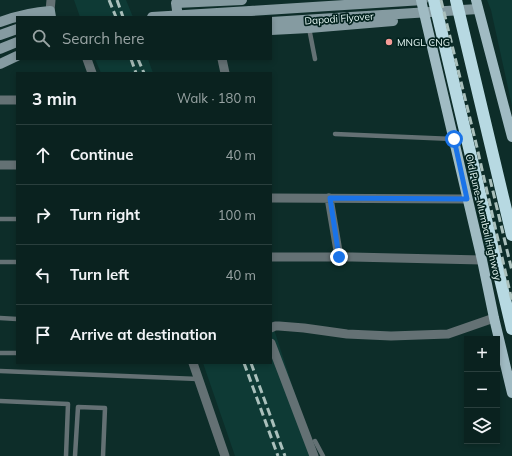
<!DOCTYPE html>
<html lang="en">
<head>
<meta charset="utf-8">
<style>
  :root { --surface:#0a221f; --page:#182f2c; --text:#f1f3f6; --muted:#99a4a4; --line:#2a3f3d }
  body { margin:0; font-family:Mulish,sans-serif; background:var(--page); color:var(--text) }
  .controls { position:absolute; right:12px; bottom:12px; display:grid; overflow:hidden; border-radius:0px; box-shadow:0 2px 6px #0003 }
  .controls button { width:36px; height:36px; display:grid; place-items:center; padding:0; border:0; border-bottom:1px solid var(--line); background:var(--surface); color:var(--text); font:20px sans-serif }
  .stop { position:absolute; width:12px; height:12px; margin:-9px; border:3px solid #1a73e8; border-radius:50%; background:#fff }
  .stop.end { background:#1a73e8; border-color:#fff; box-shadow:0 1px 4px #0008 }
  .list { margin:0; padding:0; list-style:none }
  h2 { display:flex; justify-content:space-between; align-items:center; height:52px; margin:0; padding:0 16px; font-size:17px }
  h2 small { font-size:13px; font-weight:400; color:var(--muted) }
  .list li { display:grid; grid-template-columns:26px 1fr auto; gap:12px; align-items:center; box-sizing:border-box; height:60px; padding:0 16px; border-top:1px solid var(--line) }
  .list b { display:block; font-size:15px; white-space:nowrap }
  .list em { font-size:13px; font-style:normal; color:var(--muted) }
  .icon { flex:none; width:22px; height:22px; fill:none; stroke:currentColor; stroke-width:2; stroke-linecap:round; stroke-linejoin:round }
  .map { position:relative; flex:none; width:512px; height:456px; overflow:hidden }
  .search { position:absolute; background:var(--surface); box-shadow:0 2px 6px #0003; left:16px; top:16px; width:256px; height:44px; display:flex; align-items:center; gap:10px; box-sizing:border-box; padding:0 14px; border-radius:0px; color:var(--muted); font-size:15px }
  .panel { position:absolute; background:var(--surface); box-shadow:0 2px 6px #0003; left:16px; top:72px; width:256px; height:292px; border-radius:0px }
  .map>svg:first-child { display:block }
</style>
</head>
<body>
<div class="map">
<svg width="512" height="456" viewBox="0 0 512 456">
  <rect width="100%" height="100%" fill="#0d2d29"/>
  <path fill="#0e3a35" d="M 74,0 L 126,0 L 133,17 L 80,17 Z
    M 487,0 L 512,0 L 512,106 L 491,10 Z
    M 95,59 L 148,59 L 153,73 L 101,73 Z
    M 271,320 L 315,456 L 235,456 L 203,363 L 271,363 Z"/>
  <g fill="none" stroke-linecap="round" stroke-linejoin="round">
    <path stroke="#647174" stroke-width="4.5" d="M 309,28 L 315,59
      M 335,134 L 453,139
      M 0,219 L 17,219
      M 0,262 L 17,262
      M 0,318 L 17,319
      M 0,353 L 17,353
      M 0,371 L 198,379
      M 0,401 L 68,404 L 66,456
      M 315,441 L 323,456
      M 75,456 L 78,407 L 105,408 L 103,456"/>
    <path stroke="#647174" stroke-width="9" d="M 50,11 L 51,0
      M 87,59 L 92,73
      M 222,59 L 225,73
      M 0,100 L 17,100
      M 0,165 L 17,165
      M 271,198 L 467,199
      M 329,198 L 339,257
      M 271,257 L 352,257 L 482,260
      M 271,328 L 275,326 L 279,326 L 304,328 L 347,334 L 391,336 L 448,334 L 494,318
      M 271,343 L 314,456
      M 193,363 L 225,456"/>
    <path stroke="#859ba1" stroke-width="10" d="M 250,11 L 423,0
      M 178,17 L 176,3 L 242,0
      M 0,22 C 17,16 33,12 50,11 L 51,17
      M 271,22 L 478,9
      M 271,30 L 309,28 L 393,21
      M 0,35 L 17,29
      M 0,49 L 17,42
      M 0,64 L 17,56"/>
    <path stroke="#a0bbc3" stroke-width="10" d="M 421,0 L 482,260 L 494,318 L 512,393
      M 476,0 L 512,137"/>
    <path stroke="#b7d9e2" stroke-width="12" d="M 434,0 L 512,329
      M 456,0 L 512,235"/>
    <path stroke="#aac0bc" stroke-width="3" stroke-dasharray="8 4" stroke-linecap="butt" d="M 109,0 L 116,17
      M 117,0 L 123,17
      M 441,0 L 476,143 L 512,301
      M 131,59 L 136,73
      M 138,59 L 144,73
      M 490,179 L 512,271
      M 244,363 L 278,456
      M 251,363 L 285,456"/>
    <path stroke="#859ba1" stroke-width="10" d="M 152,17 L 250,11"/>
  </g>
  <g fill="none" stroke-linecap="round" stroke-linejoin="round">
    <path stroke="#1a73e8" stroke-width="5" d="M 339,257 L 330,198 L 467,199 L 454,139"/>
  </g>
  <circle fill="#f59b97" stroke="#03231f" stroke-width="1.5" cx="389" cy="42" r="4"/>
  <g text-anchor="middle" stroke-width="3.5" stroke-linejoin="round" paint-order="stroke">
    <g font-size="10" fill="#e4f6f3" stroke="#03231f">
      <text transform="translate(339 18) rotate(-4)" y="4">Dapodi Flyover</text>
      <text transform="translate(484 217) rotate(77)" y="4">Old Pune–Mumbai Highway</text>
    </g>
    <g font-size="10" fill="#e4f6f3" stroke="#03231f" text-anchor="start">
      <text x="397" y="46">MNGL CNG</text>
    </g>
  </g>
</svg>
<div class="controls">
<button>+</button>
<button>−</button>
<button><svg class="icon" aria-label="layers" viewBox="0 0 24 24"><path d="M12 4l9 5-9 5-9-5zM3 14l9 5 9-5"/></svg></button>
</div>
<div class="stop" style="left:454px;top:139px"></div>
<div class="stop end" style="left:339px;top:257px"></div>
<div class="search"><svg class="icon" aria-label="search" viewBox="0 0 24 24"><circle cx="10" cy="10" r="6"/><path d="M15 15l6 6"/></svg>Search here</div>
<section class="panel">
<h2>3 min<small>Walk · 180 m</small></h2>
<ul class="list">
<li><svg class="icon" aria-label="ahead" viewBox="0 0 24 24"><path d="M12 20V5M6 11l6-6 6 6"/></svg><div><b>Continue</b></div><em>40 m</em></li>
<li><svg class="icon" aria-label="right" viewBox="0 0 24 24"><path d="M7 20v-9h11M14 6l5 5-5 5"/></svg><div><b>Turn right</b></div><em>100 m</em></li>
<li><svg class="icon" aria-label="left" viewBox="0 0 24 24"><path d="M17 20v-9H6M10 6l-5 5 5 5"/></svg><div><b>Turn left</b></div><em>40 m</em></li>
<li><svg class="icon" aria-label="arrive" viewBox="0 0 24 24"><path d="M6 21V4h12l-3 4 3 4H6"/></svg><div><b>Arrive at destination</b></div></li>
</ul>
</section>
</div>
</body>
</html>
